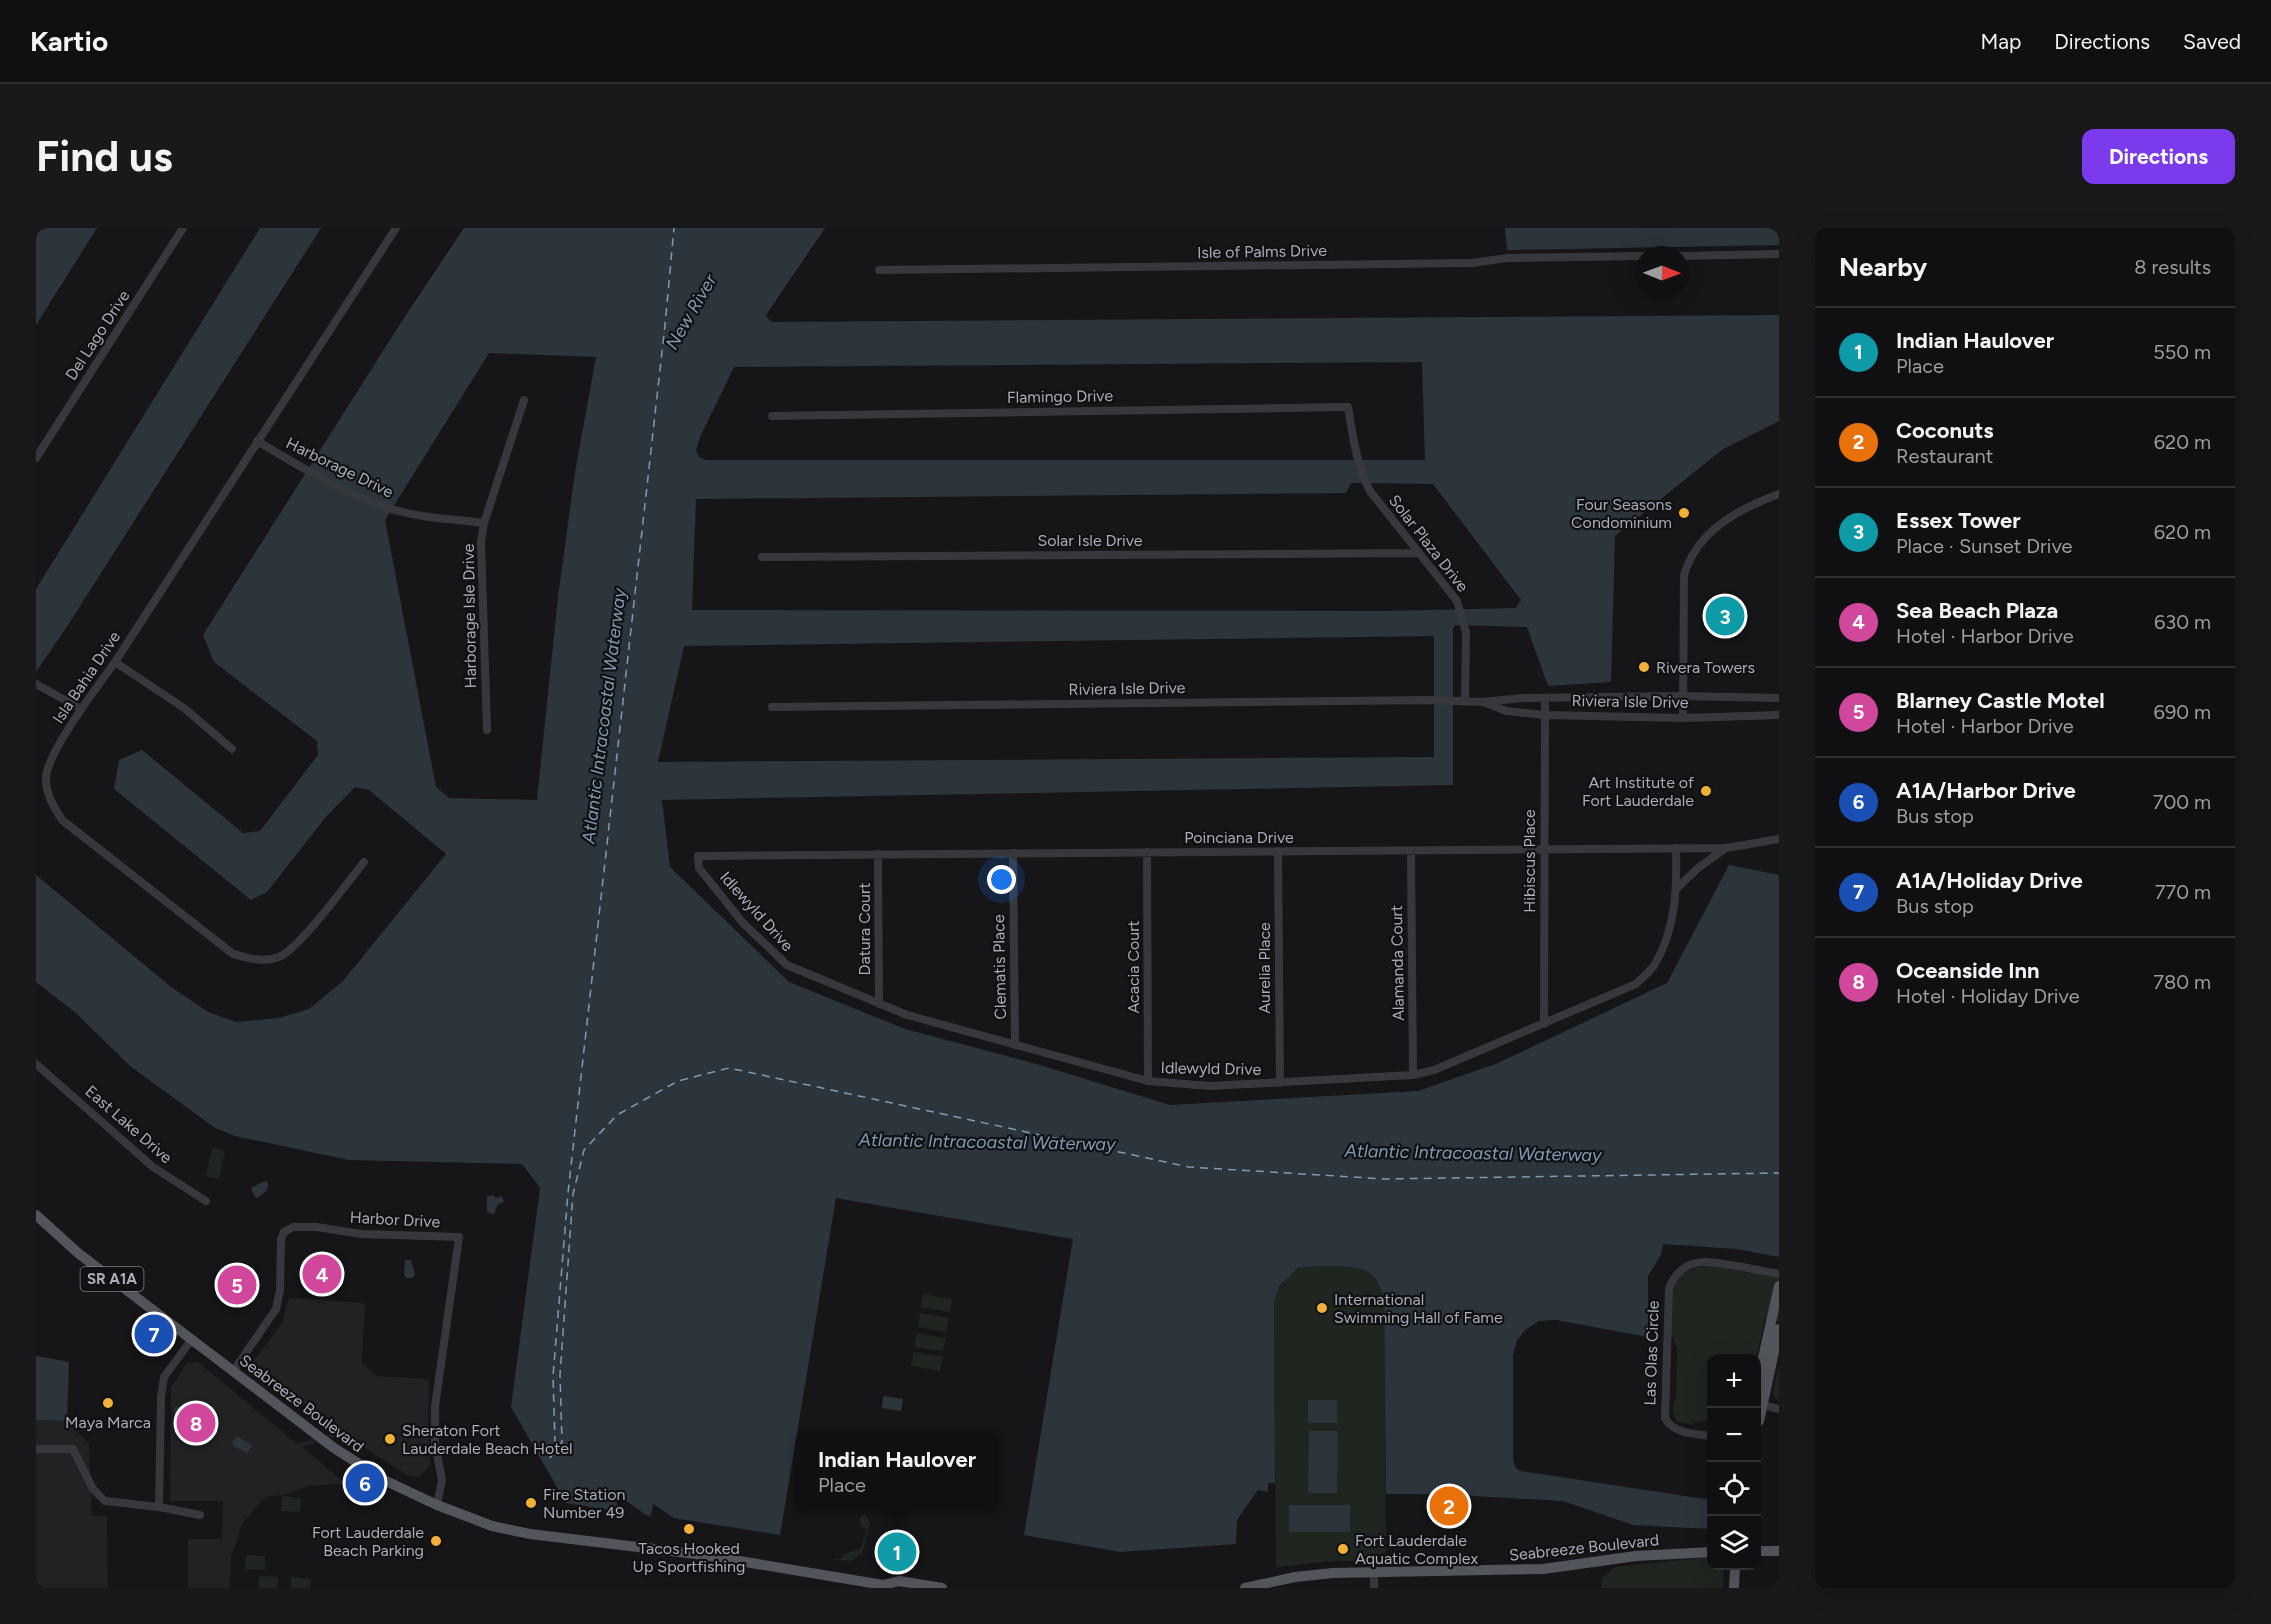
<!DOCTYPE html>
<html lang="en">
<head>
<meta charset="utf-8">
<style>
  :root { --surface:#101012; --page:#19191b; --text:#f1f3f6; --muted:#9c9d9f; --line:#303032; --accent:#7c3aed }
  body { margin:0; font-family:Figtree,sans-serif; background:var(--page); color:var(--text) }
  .controls { position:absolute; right:18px; bottom:18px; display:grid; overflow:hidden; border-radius:12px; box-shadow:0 6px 24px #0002 }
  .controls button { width:54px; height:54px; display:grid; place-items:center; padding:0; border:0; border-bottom:2px solid var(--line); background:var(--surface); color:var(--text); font:30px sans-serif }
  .compass { position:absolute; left:1599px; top:18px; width:54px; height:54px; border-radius:50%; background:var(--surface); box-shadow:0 6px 24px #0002; rotate:91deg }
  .you { position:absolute; left:966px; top:652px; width:21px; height:21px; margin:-15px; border:4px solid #fff; border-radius:50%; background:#1a73e8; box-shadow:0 0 0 9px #1a73e833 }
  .badge { display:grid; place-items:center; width:39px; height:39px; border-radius:50%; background:var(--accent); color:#fff; font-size:20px; font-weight:700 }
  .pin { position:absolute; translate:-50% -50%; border:3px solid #fff; box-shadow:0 2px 6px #0006 }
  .popup { position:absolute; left:759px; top:1204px; width:204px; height:78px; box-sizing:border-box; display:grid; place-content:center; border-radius:12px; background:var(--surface); filter:drop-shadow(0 2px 4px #0005); font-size:20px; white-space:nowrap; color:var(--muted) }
  .popup b { font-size:22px; color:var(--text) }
  .popup::after { content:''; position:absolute; left:50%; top:100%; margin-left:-12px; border:12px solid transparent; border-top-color:var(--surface) }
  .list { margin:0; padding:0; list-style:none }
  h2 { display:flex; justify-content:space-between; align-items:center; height:78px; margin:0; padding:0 24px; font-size:26px }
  h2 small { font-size:20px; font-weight:400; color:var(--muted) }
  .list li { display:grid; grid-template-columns:39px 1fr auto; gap:18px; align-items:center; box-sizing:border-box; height:90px; padding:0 24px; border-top:2px solid var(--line) }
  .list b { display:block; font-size:22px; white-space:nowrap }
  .list p { margin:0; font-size:20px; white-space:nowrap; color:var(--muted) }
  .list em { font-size:20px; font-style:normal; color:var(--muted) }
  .icon { flex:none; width:33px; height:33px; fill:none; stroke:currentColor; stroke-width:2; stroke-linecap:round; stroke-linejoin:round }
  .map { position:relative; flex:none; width:1743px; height:1360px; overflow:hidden; border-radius:12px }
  header { display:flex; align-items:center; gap:36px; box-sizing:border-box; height:84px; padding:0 30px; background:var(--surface); border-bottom:2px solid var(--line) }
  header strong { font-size:28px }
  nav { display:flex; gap:33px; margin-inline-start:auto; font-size:21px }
  .intro { display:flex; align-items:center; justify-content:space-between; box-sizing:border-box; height:144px; padding:0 36px }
  h1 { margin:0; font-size:42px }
  .button { padding:15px 27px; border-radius:12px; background:var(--accent); color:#fff; font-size:21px; font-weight:700 }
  main { display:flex; gap:36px; padding:0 36px }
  aside { flex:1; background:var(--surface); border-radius:12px; box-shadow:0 6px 24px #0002 }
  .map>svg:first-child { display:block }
</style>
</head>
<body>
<header>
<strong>Kartio</strong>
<nav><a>Map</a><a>Directions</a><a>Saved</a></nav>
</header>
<div class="intro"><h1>Find us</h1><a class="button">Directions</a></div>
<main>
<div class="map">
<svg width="1743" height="1360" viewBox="0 0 1743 1360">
  <rect width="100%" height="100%" fill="#161618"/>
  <path fill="#222225" d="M 253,1070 L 329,1075 L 326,1136 L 341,1148 L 393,1151 L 392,1200 L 394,1235 L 389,1244 L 382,1249 L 371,1247 L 307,1206 L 266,1219 L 310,1256 L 271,1258 L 252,1266 L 229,1269 L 206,1296 L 195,1329 L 194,1360 L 152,1360 L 152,1311 L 186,1311 L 187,1273 L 134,1273 L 135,1159 L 151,1135 L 162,1134 L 261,1216 L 303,1203 L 216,1135 L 246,1095 Z
    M 0,1192 L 31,1193 L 53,1216 L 56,1287 L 71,1288 L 72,1360 L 0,1360 Z"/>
  <path fill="#1e261f" d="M 176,920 L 189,923 L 183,951 L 170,948 Z
    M 1272,1038 C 1306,1038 1335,1030 1348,1069 L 1350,1334 L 1298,1333 L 1240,1339 L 1238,1074 C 1244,1056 1252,1042 1272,1038 Z
    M 1675,1038 L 1743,1050 L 1743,1093 L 1729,1090 L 1720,1131 L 1676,1130 L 1675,1193 L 1659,1194 L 1658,1197 L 1642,1194 C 1635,1188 1636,1177 1640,1170 L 1641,1119 L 1638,1115 L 1638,1110 L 1634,1109 C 1634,1073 1629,1041 1675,1038 Z
    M 887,1066 L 916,1071 L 914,1084 L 885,1079 Z
    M 884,1085 L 913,1090 L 910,1104 L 882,1099 Z
    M 881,1105 L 910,1110 L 907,1123 L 878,1119 Z
    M 877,1124 L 907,1129 L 904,1143 L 875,1138 Z
    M 1743,1134 L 1743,1174 L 1737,1166 Z
    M 246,1268 L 265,1270 L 264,1284 L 245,1283 Z
    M 829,1286 L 834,1295 L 826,1326 L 824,1326 L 817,1333 L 798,1332 L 797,1331 L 804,1331 L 808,1326 L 825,1320 L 831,1301 L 825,1299 L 824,1289 Z
    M 858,1317 L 883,1319 L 883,1324 L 878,1328 L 874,1328 L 873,1336 L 868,1336 L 867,1338 L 858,1333 L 856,1326 Z
    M 210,1327 L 229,1328 L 229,1342 L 209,1341 Z
    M 1675,1329 L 1676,1338 L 1688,1338 L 1687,1360 L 1565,1360 L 1567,1349 L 1579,1339 Z
    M 223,1348 L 242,1349 L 241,1360 L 222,1360 Z
    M 255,1349 L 275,1351 L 274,1360 L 255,1360 Z"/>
  <path fill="#2c353c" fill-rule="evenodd" d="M 0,0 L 61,0 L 0,97 Z
    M 224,0 L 285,0 L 30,400 L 0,444 L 0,361 Z
    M 428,0 L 789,0 L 730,87 L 733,92 L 738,94 L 1743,87 L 1743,193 L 1687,221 L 1579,308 L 1575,454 L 1512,458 L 1491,399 L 1419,397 L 1417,401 L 1417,557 L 626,572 L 634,639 L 753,754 L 869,801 L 997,835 L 1134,877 L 1382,863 L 1462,835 L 1631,755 L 1693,637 L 1743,647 L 1743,1029 L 1701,1021 L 1627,1016 L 1625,1027 L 1612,1048 L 1612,1109 L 1520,1092 L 1503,1093 L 1489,1102 L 1481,1112 L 1477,1127 L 1477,1230 L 1479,1239 L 1484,1243 L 1675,1272 L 1675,1301 L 1597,1297 L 1527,1273 L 1403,1266 L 1350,1266 L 1348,1069 C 1339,1040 1324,1038 1296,1038 C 1285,1038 1273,1038 1262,1040 L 1244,1057 L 1238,1074 L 1239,1255 L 1232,1255 L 1232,1264 L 1222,1262 L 1201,1292 L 1200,1316 L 1084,1324 L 988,1307 L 1037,1011 L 800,970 L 744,1307 L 638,1290 L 617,1276 L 615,1288 L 610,1287 L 582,1267 L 580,1283 L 530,1275 L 475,1179 L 504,960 L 486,936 L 313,932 L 199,908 L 179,900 L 94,838 L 40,785 L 0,754 L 0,647 L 135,759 L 172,784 L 200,794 L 243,790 L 273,781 L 307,753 L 410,626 L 333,562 L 319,559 L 289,590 L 231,664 L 215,672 L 78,561 L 83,532 L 106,522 L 207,605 L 224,603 L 282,527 L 281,513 L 178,434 L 167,407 L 366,93 ZM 453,125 L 560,129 L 539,244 L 522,369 L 501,572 L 413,570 L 400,559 L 349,292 ZM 1386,134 L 1389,232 L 670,232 L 663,229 L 660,222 L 664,209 L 698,139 ZM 1315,255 L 1397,256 L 1485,372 L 1480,380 L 1348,383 L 656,382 L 660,271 L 1310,265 ZM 1398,408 L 1398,529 L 622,534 L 648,418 Z
    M 1469,0 L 1743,0 L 1743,17 L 1471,22 Z
    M 229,953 L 232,955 L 231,962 L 221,970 L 218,968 L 215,960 Z
    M 457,967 L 460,970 L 466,968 L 468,974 L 462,976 L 458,986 L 451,984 L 451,968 Z
    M 369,1032 L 375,1032 L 379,1047 L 376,1050 L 371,1050 L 368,1047 Z
    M 0,1128 L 33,1134 L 31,1193 L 0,1192 Z
    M 847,1168 L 867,1171 L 865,1183 L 846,1180 Z
    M 1272,1172 L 1301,1172 L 1301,1195 L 1272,1195 Z
    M 138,1179 L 147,1179 L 147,1196 L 139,1196 Z
    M 1273,1203 L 1302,1203 L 1301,1265 L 1272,1265 Z
    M 202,1208 L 216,1218 L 211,1225 L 198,1218 L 196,1214 Z
    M 1253,1277 L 1314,1277 L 1314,1304 L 1253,1304 Z"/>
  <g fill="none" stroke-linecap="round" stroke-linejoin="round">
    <path stroke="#7f9bb3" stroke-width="1.5" stroke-dasharray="8 6" stroke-linecap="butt" d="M 514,1229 L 519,1215 L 517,1148 L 532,965 L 629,97 L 638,0
      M 514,1230 L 526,1214 L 524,1147 L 537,966 L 548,922 L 581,887 L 642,853 L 693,840 L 1153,939 L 1349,951 L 1743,945"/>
    <path stroke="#37383d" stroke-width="8" d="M 1644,28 L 1743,26
      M 843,42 L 1436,35 L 1472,30 L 1608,28
      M 736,188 L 1312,179 C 1317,208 1320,236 1334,263 L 1421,373 L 1430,404 L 1429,473
      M 221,213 C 263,238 306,264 352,280 C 382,290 417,291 448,295
      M 0,230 L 147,0
      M 726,329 L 1383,325
      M 79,434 L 148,480 L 196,521
      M 0,456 L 45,481
      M 1448,474 L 1470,483 L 1509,487 L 1647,490 L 1743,487
      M 736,479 L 1392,472 L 1447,474 L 1486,470 L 1646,468 L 1743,470
      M 1647,490 L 1648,347 C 1661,303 1702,281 1743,266
      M 451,502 L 445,314 L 448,295 L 488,172
      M 1640,620 C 1641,660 1640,700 1619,736 C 1615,743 1606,750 1600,756 L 1398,842 L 1377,847 L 1174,858 L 1112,853 L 871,787 L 751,737 L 707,695 L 663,640 L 662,628 L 1691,620 L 1743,611
      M 1242,623 L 1244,855
      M 1375,623 L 1377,847
      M 1111,624 L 1112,853
      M 977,625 L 979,817
      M 842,626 L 843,776
      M 328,634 C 311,655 264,720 243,729 C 228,735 211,730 197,726 L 26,592 C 18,579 9,565 10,549 C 12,523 62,458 79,434 L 360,0
      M 1641,660 L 1662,640 L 1690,620
      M 1508,796 L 1509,470
      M 0,836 L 117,939 L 170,973
      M 198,1142 L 240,1081 L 244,1062 L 245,1011 L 248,1004 L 257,999 L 280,999 L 325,1006 L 423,1009 L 399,1179 L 399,1215 L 406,1252 L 401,1277
      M 1727,1177 L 1743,1181
      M 1676,1208 C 1660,1206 1637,1206 1629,1190 L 1633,1060 C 1647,1027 1672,1033 1701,1038 C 1715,1041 1729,1043 1743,1046
      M 0,1221 L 37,1221 L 57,1261 L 69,1273 L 123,1279 L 164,1287
      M 123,1279 L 125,1169 L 128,1149 L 156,1111
      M 1338,1360 L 1338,1343"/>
    <path stroke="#53555c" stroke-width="10" d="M 0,987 L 42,1025 L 298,1220 L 350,1253 L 401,1277 L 456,1298 L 494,1306 L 668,1327 L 847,1357 L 863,1353 L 906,1360
      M 1720,1161 L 1743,1058
      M 1720,1196 L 1723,1193 L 1743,1101
      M 1720,1323 L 1743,1323
      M 1209,1360 L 1259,1349 L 1297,1345 L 1507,1341 L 1600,1328 L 1676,1324
      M 1698,1360 L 1699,1338"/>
  </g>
  <g fill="#f2b134" stroke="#111113" stroke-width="2">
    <circle cx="1648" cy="285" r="6"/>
    <circle cx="1608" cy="439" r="6"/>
    <circle cx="1670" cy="563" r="6"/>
    <circle cx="1286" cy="1080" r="6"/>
    <circle cx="72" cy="1175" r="6"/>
    <circle cx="354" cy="1211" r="6"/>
    <circle cx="495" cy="1275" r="6"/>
    <circle cx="653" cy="1301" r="6"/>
    <circle cx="400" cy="1313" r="6"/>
    <circle cx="1307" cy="1321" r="6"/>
  </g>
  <g text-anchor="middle" stroke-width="4.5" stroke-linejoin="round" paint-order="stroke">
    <rect fill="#111113" stroke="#7b7e86" stroke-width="1.5" x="44.5" y="1039" width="63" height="24" rx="4.5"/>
    <g font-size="15" font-weight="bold" fill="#a8adb8">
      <text x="76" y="1056">SR A1A</text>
    </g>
    <g font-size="16" fill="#a8adb8" stroke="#111113">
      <text transform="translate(1226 23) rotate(-1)" y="6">Isle of Palms Drive</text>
      <text transform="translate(61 107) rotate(-57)" y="6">Del Lago Drive</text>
      <text transform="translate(1024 168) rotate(-1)" y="6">Flamingo Drive</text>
      <text transform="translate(304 239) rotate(26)" y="6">Harborage Drive</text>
      <text x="1054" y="318">Solar Isle Drive</text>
      <text transform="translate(1393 315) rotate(52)" y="6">Solar Plaza Drive</text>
      <text transform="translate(433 388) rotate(-91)" y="6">Harborage Isle Drive</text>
      <text transform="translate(50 449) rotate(-56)" y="6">Isla Bahia Drive</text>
      <text transform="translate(1091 460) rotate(-1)" y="6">Riviera Isle Drive</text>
      <text transform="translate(1594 473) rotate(1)" y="6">Riviera Isle Drive</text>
      <text x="1203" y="615">Poinciana Drive</text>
      <text transform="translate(1493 633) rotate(-90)" y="6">Hibiscus Place</text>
      <text transform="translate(721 683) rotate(48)" y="6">Idlewyld Drive</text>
      <text transform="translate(828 701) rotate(-90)" y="6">Datura Court</text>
      <text transform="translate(1361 735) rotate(-91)" y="6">Alamanda Court</text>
      <text transform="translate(963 739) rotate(-91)" y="6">Clematis Place</text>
      <text transform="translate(1097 739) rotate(-90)" y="6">Acacia Court</text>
      <text transform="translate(1228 740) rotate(-90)" y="6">Aurelia Place</text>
      <text transform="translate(1175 840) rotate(1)" y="6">Idlewyld Drive</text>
      <text transform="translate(93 896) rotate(41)" y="6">East Lake Drive</text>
      <text transform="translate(359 991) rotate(3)" y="6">Harbor Drive</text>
      <text transform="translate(1615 1125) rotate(-88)" y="6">Las Olas Circle</text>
      <text transform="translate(266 1175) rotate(37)" y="6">Seabreeze Boulevard</text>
      <text transform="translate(1548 1319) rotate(-6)" y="6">Seabreeze Boulevard</text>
    </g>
    <g font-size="16" fill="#a8adb8" stroke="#111113" text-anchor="start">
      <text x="1636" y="282" text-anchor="end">Four Seasons<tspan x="1636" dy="18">Condominium</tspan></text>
      <text x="1620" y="445">Rivera Towers</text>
      <text x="1658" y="560" text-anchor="end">Art Institute of<tspan x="1658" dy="18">Fort Lauderdale</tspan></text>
      <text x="1298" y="1077">International<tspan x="1298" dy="18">Swimming Hall of Fame</tspan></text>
      <text x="72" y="1200" text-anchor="middle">Maya Marca</text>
      <text x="366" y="1208">Sheraton Fort<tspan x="366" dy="18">Lauderdale Beach Hotel</tspan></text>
      <text x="507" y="1272">Fire Station<tspan x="507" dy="18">Number 49</tspan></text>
      <text x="388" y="1310" text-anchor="end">Fort Lauderdale<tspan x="388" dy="18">Beach Parking</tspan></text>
      <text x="1319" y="1318">Fort Lauderdale<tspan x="1319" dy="18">Aquatic Complex</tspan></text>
      <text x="653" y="1326" text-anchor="middle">Tacos Hooked<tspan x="653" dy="18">Up Sportfishing</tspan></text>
    </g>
    <g font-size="18" font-style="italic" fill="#7f9bb3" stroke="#111113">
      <text transform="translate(655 84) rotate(-60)" y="6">New River</text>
      <text transform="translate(568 488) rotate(-83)" y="6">Atlantic Intracoastal Waterway</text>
      <text transform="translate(951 914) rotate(1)" y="6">Atlantic Intracoastal Waterway</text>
      <text transform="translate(1437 925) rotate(1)" y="6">Atlantic Intracoastal Waterway</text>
    </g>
  </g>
</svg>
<div class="controls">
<button>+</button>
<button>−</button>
<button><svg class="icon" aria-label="locate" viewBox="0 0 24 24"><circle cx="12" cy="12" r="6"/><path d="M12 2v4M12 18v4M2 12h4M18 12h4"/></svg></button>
<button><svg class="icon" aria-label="layers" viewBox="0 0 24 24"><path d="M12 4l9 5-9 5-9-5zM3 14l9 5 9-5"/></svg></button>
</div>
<svg class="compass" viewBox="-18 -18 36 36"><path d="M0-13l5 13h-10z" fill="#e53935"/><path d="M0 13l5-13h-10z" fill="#9c9d9f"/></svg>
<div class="you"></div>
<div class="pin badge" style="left:861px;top:1324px;background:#0f9aa8">1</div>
<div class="popup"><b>Indian Haulover</b>Place</div>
<div class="pin badge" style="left:1413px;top:1278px;background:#e8710a">2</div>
<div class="pin badge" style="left:1689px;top:388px;background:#0f9aa8">3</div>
<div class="pin badge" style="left:286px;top:1046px;background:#d1479c">4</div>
<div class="pin badge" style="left:201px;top:1057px;background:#d1479c">5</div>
<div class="pin badge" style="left:329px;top:1255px;background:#1a4fb4">6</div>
<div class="pin badge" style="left:118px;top:1106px;background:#1a4fb4">7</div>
<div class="pin badge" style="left:160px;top:1195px;background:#d1479c">8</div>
</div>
<aside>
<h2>Nearby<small>8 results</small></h2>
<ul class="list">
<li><span class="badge" style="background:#0f9aa8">1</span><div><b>Indian Haulover</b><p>Place</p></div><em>550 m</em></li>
<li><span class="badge" style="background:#e8710a">2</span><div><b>Coconuts</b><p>Restaurant</p></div><em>620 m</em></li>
<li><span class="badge" style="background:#0f9aa8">3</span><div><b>Essex Tower</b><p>Place · Sunset Drive</p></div><em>620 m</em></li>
<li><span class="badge" style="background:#d1479c">4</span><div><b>Sea Beach Plaza</b><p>Hotel · Harbor Drive</p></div><em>630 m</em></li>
<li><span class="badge" style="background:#d1479c">5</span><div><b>Blarney Castle Motel</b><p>Hotel · Harbor Drive</p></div><em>690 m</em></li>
<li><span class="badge" style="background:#1a4fb4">6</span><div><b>A1A/Harbor Drive</b><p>Bus stop</p></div><em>700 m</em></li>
<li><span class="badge" style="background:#1a4fb4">7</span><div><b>A1A/Holiday Drive</b><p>Bus stop</p></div><em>770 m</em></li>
<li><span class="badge" style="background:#d1479c">8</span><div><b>Oceanside Inn</b><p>Hotel · Holiday Drive</p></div><em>780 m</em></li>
</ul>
</aside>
</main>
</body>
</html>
